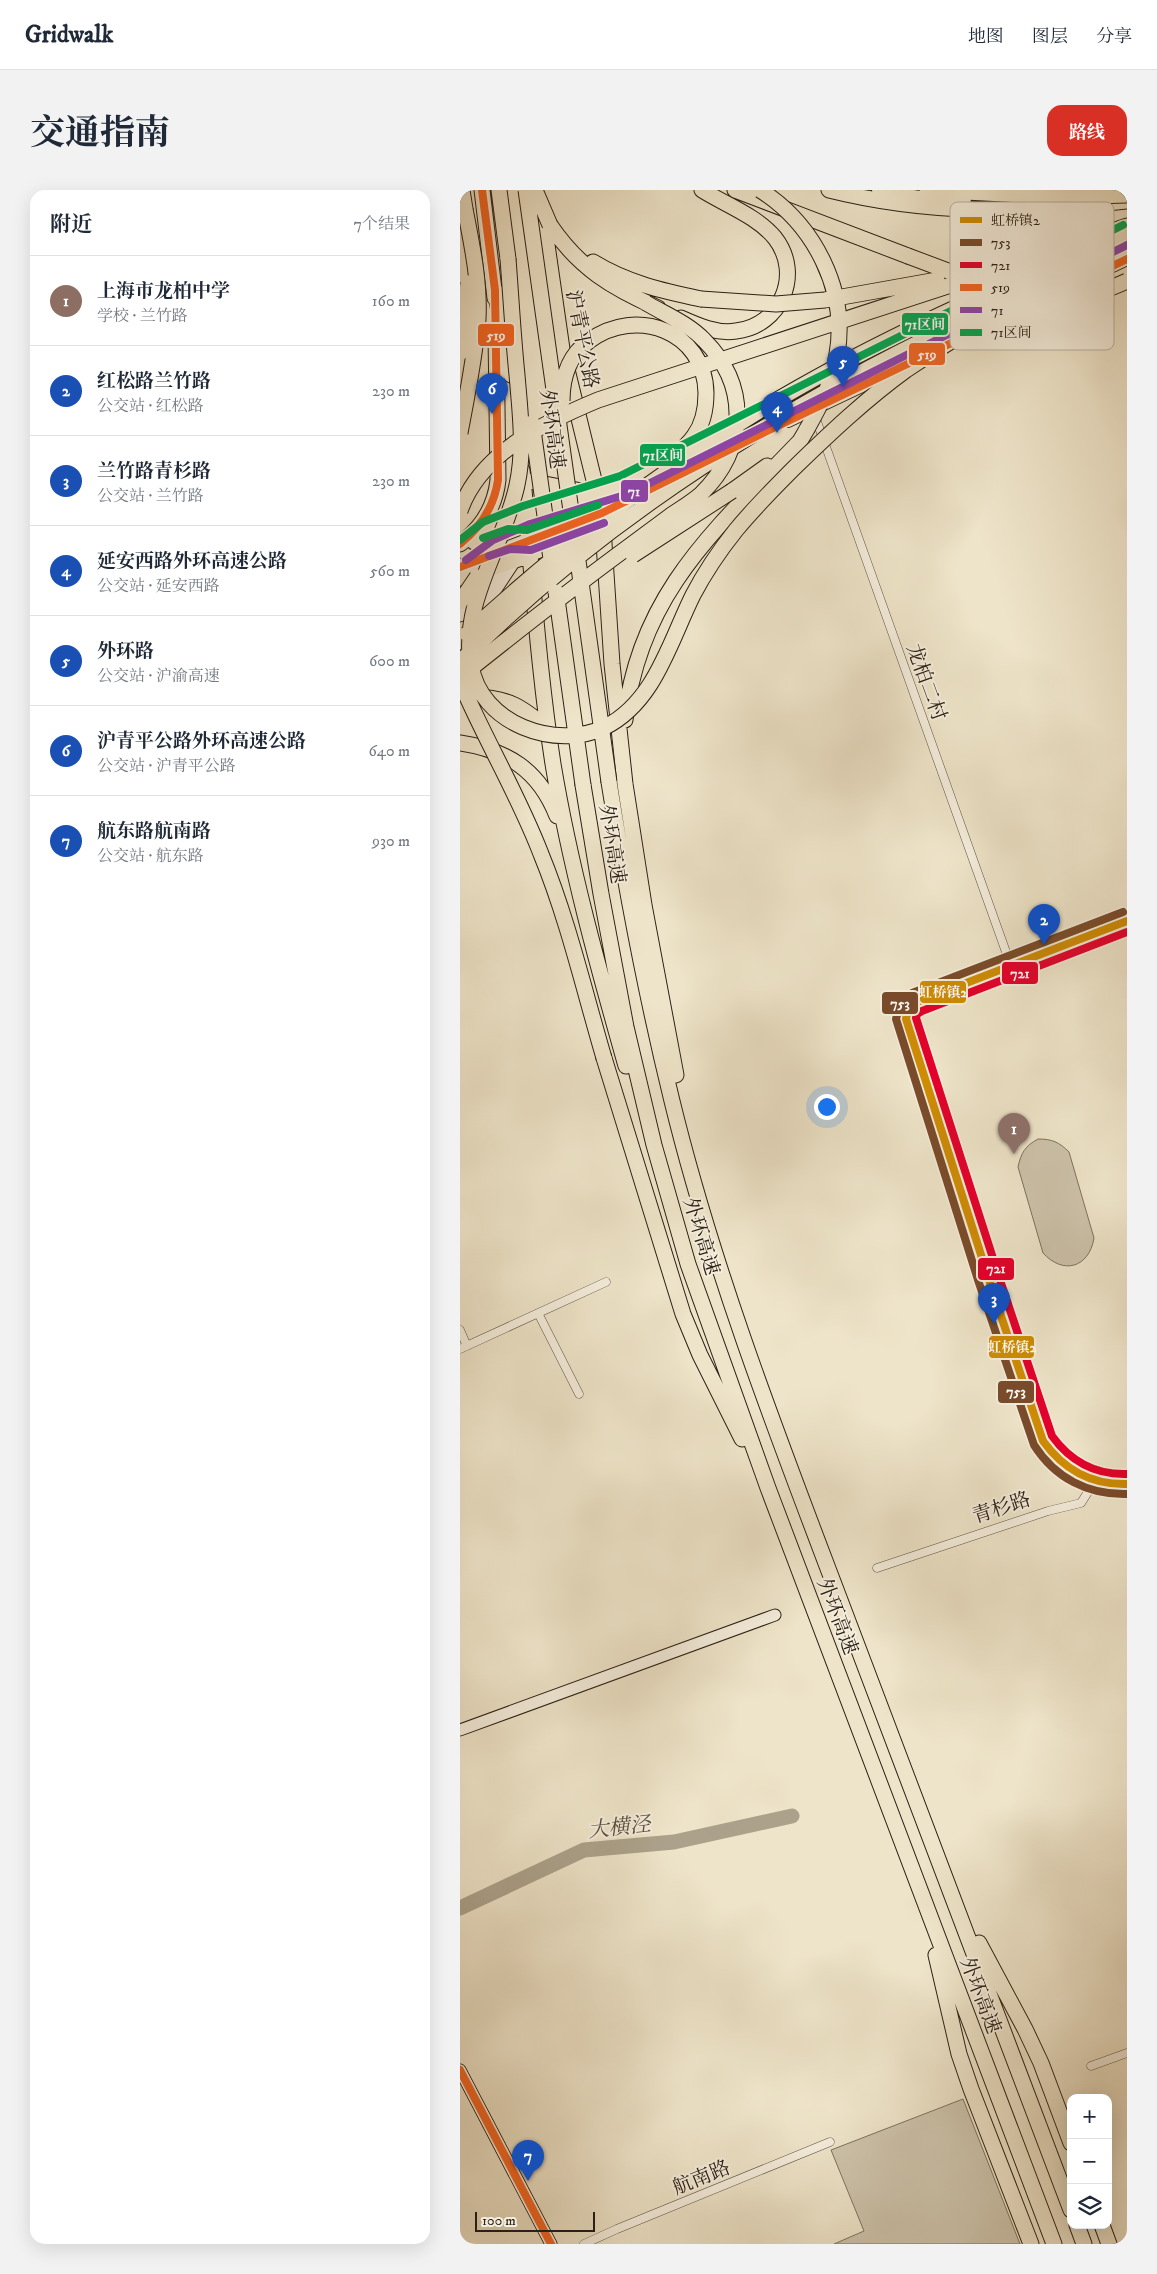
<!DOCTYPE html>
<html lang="zh">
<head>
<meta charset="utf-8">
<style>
  :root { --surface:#fff; --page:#f2f2f3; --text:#1f2937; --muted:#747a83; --line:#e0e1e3; --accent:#d93025 }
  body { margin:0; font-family:"IM FELL DW Pica","Noto Serif SC",serif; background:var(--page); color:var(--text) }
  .controls { position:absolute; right:15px; bottom:15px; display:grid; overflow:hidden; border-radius:10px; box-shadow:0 5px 20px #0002 }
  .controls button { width:45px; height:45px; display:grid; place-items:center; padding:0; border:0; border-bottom:1px solid var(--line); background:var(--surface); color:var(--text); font:25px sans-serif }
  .scale { position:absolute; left:15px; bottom:12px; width:120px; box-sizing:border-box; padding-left:5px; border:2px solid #2c2116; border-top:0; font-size:14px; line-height:18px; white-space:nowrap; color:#2c2116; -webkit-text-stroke:4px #f4eddc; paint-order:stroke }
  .you { position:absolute; left:366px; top:916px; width:18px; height:18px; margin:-12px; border:4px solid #fff; border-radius:50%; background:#1a73e8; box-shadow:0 0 0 8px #1a73e833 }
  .badge { display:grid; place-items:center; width:32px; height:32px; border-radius:50%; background:var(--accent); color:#fff; font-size:16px; font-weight:700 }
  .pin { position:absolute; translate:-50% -41px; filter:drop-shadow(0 1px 2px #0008) }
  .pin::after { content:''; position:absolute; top:26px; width:18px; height:15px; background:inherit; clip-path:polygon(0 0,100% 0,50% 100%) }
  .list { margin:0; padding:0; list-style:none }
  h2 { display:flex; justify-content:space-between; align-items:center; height:65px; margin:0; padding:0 20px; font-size:21px }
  h2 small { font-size:16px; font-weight:400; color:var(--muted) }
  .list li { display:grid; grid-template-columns:32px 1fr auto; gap:15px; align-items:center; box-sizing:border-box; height:90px; padding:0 20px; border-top:1px solid var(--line) }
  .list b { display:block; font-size:19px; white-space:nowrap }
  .list p { margin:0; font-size:16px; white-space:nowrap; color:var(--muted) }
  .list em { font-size:16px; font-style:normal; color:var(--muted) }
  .icon { flex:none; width:28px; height:28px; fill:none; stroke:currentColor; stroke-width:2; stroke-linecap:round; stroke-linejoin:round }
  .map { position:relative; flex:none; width:667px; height:2054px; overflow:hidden; border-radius:15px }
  header { display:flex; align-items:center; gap:30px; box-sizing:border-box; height:70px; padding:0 25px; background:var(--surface); border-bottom:1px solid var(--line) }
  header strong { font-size:24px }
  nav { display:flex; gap:28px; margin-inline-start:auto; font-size:18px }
  .intro { display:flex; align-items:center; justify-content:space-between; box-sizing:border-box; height:120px; padding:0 30px }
  h1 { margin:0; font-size:35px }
  .button { padding:12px 22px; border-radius:15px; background:var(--accent); color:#fff; font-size:18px; font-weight:700 }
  main { display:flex; gap:30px; padding:0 30px }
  aside { flex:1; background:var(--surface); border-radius:15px; box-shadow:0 5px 20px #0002 }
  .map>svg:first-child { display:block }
</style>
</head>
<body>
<header>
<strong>Gridwalk</strong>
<nav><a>地图</a><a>图层</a><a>分享</a></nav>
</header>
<div class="intro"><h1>交通指南</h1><a class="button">路线</a></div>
<main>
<aside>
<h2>附近<small>7个结果</small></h2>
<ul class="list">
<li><span class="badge" style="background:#8d6e63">1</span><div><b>上海市龙柏中学</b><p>学校 · 兰竹路</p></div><em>160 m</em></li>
<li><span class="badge" style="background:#1a4fb4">2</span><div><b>红松路兰竹路</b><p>公交站 · 红松路</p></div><em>230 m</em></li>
<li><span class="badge" style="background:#1a4fb4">3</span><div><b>兰竹路青杉路</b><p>公交站 · 兰竹路</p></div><em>230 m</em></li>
<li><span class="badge" style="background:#1a4fb4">4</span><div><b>延安西路外环高速公路</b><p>公交站 · 延安西路</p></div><em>560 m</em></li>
<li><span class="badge" style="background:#1a4fb4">5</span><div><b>外环路</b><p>公交站 · 沪渝高速</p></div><em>600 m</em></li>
<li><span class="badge" style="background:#1a4fb4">6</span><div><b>沪青平公路外环高速公路</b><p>公交站 · 沪青平公路</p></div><em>640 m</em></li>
<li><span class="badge" style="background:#1a4fb4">7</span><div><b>航东路航南路</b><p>公交站 · 航东路</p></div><em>930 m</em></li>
</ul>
</aside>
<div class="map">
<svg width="667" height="2054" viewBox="0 0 667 2054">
  <rect width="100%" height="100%" fill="#eee4c9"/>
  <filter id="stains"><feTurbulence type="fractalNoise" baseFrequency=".004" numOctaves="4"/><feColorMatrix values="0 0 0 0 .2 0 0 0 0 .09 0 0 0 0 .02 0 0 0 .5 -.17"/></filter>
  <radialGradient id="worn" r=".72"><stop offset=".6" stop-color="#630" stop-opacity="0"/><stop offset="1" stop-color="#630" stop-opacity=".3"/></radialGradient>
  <path fill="#cdc3ab" stroke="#7c7260" d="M 578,949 C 592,949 599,952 609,962 L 634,1048 C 629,1078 603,1085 583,1063 L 558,977 C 561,963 565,956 578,949 Z
    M 503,1909 L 560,2054 L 374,2054 L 404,2041 L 371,1960 Z"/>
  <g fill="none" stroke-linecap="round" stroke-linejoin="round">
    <path stroke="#aca28c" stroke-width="15" d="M 0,1718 L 124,1660 L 214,1652 L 332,1626"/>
    <g stroke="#5c5243" stroke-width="9">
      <path id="street" d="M 355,226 L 551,776
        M 78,1123 L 119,1204
        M 0,1140 L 7,1156
        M 0,1159 L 146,1092
        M 417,1378 L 588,1321 L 621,1313 L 635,1291
        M 631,1876 L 667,1863
        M 124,2054 L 157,2039 L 370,1952"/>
    </g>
    <g stroke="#2c2116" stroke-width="13">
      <path id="secondary" d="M 0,426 L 46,375
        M 0,454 L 57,368
        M 667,731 L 457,812 L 448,818 L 446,829 L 529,1090 L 583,1251 C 601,1280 633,1297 667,1294
        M 0,1540 L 315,1425
        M 0,1880 L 91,2054"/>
    </g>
    <g stroke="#2c2116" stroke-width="14">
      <path id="primary" d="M 418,0 L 465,8 L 505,9
        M 581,110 L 667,69
        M 513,121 L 578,89
        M 328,231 L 446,175
        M 292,232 L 348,205
        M 190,300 L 226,282
        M 138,303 L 164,295 L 213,271
        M 71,365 L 115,348"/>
    </g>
    <g stroke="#2c2116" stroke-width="17">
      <path id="highway" d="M 2,0 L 5,19
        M 22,0 L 35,108
        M 39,0 L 48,69
        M 275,0 L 448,66
        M 369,0 C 469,25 564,23 666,11
        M 467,0 L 600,7
        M 82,20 L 102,159 L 142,323 L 152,474 L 165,594 L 184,715 L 216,885
        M 90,35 C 119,78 152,98 198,118
        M 644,44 L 667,36
        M 650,67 L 667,60
        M 133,72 C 167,93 203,101 241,109
        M 35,100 L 51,185
        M 221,128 C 239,136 257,144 276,141 C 321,136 343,84 315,48 C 297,26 266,15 242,0
        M 62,280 C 72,377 78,477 93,574 C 110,676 138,777 166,876
        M 69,291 L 169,310
        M 272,301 L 307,276
        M 14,352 C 48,324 96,315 138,303
        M 0,354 C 22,338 35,317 38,290 L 36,144
        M 0,377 L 142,323
        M 0,388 L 71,365
        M 14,507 C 48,507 63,518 88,539
        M 165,530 C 179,403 257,338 340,251 L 347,239
        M 0,553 C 47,560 79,580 97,626
        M 149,592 C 166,699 186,805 212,911 C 255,1087 322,1257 386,1426 C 461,1624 536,1822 611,2020
        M 123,595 L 141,704 L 166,837 L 194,955 L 228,1074 L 308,1298 L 594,2054
        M 144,868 L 223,1124 L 240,1165 L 282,1249
        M 519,1753 L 565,1839 L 581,1873 L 611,1953
        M 476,1765 L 499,1864 L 511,1899 L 571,2054
        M 617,2035 L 624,2054
        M 642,2035 L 649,2054"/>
    </g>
    <use href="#street" stroke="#f4eddc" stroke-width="8"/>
    <use href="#secondary" stroke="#f4eddc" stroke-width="11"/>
    <use href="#primary" stroke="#eee4c9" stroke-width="12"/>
    <use href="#highway" stroke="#eee4c9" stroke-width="15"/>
    <g stroke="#2c2116" stroke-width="17" stroke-linecap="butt">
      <path id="highway-bridge" d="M 66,0 L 149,592
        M 75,0 L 90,35
        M 300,0 C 354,34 388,100 377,164 C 373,191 360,216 347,239
        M 600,7 L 667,5
        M 448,66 L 512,90
        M 48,69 C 51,107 53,146 57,185 C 60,222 65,258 57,295 C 44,356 1,410 11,475 C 20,534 96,561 145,537 C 195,512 210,451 233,405 C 245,382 260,360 276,340 C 294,318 314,298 334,278 C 369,244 406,209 446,180 C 511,136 580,101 650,67
        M 562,107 C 600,117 632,107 667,91
        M 241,109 L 316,114 L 365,110 L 477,90
        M 0,163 L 8,93
        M 102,211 C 102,187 109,165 129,151 C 176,116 245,141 246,203 C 246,218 243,234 234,246 C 227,256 218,263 209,271
        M 72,233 L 92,376
        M 0,243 C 7,205 15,168 18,129 C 20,93 12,55 5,19
        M 0,321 C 20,263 85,232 138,210 L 641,46
        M 173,365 L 272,301
        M 96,402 L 123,595
        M 0,412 L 17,387
        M 7,444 C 108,351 218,266 338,198 C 443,138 555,90 667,44
        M 0,472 C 150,322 333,210 524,121
        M 0,487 C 50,447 101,407 152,369 C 172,354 191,340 210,326 C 220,319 232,312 241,304 C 287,259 290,196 244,150 C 229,134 205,124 186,113
        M 0,491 C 25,550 58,604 81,664 C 108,730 124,800 144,868"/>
    </g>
    <use href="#highway-bridge" stroke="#eee4c9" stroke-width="15"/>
    <g stroke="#f4eddc" stroke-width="11">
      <path id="bus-1" d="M 667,731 L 457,812 L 448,818 L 446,829 L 529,1090 L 583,1251 C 604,1280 631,1295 667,1294"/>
    </g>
    <g stroke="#f4eddc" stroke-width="11">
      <path id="bus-2" d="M 663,722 L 452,803 L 440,813 L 436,829 L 519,1093 L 574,1255 C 595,1288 628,1305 667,1304"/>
    </g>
    <g stroke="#f4eddc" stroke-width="11">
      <path id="bus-3" d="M 667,1284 C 635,1285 611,1272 592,1246 L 539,1087 L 456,828 L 457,824 L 462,821 L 667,742"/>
    </g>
    <g stroke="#f4eddc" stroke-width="11">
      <path id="bus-4" d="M 0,354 C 21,337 34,317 38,290 L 35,100 L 22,0
        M 0,377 L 142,323 L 305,242 L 667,69
        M 0,1880 L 91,2054"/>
    </g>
    <g stroke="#f4eddc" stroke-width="11">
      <path id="bus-5" d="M 29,366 L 50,359 L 71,360 L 144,333
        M 6,370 L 33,350 L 70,334 L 168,304 L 667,55"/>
    </g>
    <g stroke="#f4eddc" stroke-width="11">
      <path id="bus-6" d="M 23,348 L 48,339 L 67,340 L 138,315
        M 0,350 L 23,332 L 63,316 L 160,286 L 663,35"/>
    </g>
    <use href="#bus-1" stroke="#ce8b04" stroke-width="8"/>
    <use href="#bus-2" stroke="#7a4b2a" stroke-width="8"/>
    <use href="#bus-3" stroke="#e4002b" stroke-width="8"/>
    <use href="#bus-4" stroke="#f26522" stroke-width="8"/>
    <use href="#bus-5" stroke="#8e44ad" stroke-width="8"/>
    <use href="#bus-6" stroke="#00a651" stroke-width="8"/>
  </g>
  <g text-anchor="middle" stroke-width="4" stroke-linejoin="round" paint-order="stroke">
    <g font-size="20" fill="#2c2116" stroke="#f4eddc">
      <text transform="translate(123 149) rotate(79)" y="7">沪青平公路</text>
      <text transform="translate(93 239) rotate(82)" y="7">外环高速</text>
      <text transform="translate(467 492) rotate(70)" y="7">龙柏二村</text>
      <text transform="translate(153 654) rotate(81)" y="7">外环高速</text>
      <text transform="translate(242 1046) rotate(73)" y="7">外环高速</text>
      <text transform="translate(541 1317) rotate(-18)" y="7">青杉路</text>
      <text transform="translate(378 1426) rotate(69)" y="7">外环高速</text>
      <text transform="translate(521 1805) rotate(69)" y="7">外环高速</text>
      <text transform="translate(241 1987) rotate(-22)" y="7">航南路</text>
    </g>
    <g font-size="21" font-style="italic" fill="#594e3f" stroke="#f4eddc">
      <text transform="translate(159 1637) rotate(-6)" y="7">大横泾</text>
    </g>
  </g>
  <rect x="490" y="12" width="164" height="148" rx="8" fill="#f4eddc" stroke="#b8b0a1" stroke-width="1"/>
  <rect x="500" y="27" width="22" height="6" fill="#ce8b04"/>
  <rect x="500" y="49" width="22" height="7" fill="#7a4b2a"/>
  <rect x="500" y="72" width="22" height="6" fill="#e4002b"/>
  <rect x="500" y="94" width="22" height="7" fill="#f26522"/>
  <rect x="500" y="117" width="22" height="6" fill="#8e44ad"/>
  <rect x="500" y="139" width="22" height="7" fill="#00a651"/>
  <g font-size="14" fill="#2c2116">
    <text x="531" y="35">虹桥镇2</text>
    <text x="531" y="57">753</text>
    <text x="531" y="80">721</text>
    <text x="531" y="102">519</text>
    <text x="531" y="125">71</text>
    <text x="531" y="147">71区间</text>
  </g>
  <g stroke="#f4eddc" stroke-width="2">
    <rect x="441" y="122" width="48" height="24" rx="5" fill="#00a651"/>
    <rect x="17" y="133" width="38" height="24" rx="5" fill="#f26522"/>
    <rect x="448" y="152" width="38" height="24" rx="5" fill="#f26522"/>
    <rect x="179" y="253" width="47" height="24" rx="5" fill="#00a651"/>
    <rect x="160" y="289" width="29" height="24" rx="5" fill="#8e44ad"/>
    <rect x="541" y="771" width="38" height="24" rx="5" fill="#e4002b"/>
    <rect x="459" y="790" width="48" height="24" rx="5" fill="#ce8b04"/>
    <rect x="421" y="801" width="38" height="24" rx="5" fill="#7a4b2a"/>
    <rect x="517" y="1067" width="38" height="24" rx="5" fill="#e4002b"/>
    <rect x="528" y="1145" width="47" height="24" rx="5" fill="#ce8b04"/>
    <rect x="537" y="1190" width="38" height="24" rx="5" fill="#7a4b2a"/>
  </g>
  <g font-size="14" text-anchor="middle" font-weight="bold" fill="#fff">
    <text x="465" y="139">71区间</text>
    <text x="36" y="150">519</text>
    <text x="467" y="169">519</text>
    <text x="203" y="270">71区间</text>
    <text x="174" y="306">71</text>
    <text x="560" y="788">721</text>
    <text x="483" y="807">虹桥镇2</text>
    <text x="440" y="818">753</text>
    <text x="536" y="1083">721</text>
    <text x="552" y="1162">虹桥镇2</text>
    <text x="556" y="1206">753</text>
  </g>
  <rect width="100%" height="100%" filter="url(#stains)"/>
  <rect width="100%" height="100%" fill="url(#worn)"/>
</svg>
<div class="controls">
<button>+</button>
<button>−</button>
<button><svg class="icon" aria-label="layers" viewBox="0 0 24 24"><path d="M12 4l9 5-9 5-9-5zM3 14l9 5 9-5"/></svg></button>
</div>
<div class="scale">100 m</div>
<div class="you"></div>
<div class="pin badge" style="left:554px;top:964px;background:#8d6e63">1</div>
<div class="pin badge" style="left:584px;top:755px;background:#1a4fb4">2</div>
<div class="pin badge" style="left:534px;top:1134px;background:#1a4fb4">3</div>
<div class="pin badge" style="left:317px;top:243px;background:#1a4fb4">4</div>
<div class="pin badge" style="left:383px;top:197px;background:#1a4fb4">5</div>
<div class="pin badge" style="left:32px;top:224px;background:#1a4fb4">6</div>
<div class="pin badge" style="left:68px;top:1991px;background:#1a4fb4">7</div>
</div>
</main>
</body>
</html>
